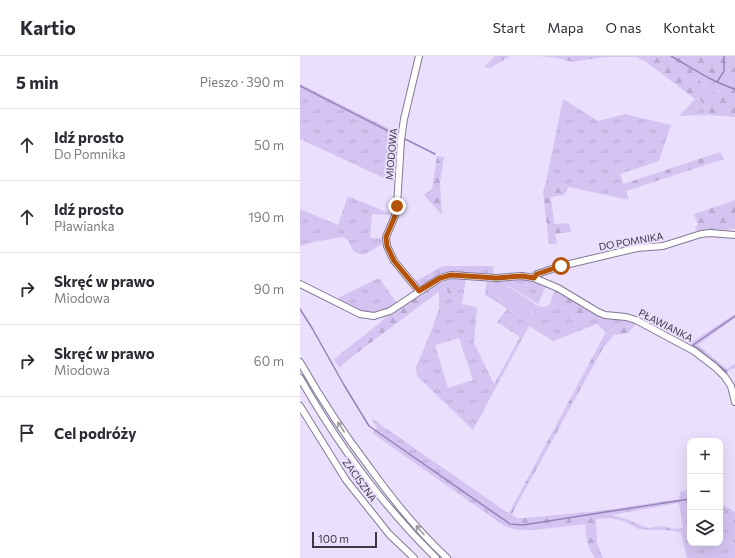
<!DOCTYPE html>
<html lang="pl">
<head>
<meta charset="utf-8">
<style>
  :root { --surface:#fff; --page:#f2f2f3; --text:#2b2b33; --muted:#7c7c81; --line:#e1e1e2 }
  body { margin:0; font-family:Commissioner,sans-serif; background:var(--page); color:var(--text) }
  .controls { position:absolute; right:12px; bottom:12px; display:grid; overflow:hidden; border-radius:8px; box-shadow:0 4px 16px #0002 }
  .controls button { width:36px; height:36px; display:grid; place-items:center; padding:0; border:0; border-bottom:1px solid var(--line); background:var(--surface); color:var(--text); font:20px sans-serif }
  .scale { position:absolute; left:12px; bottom:10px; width:65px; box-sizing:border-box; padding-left:4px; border:2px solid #3c3844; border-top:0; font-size:11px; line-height:14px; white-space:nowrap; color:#3c3844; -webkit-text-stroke:3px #eadffd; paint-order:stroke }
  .stop { position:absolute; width:12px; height:12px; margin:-9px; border:3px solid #b45309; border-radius:50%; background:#fff }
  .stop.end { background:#b45309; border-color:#fff; box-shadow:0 1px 4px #0008 }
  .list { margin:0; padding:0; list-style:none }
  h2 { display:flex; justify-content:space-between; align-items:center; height:52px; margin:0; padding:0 16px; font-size:17px }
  h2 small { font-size:13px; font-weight:400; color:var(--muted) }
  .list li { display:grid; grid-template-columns:26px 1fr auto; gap:12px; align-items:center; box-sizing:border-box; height:72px; padding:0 16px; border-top:1px solid var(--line) }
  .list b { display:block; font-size:15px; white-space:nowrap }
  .list p { margin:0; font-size:13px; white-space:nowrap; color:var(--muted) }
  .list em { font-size:13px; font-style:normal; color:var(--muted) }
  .icon { flex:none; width:22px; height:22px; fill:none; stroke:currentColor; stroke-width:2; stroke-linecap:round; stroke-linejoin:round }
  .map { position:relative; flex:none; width:435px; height:502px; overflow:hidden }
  header { display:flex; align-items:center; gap:24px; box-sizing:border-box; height:56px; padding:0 20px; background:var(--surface); border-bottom:1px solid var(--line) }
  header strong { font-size:19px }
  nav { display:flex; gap:22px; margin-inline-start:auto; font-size:14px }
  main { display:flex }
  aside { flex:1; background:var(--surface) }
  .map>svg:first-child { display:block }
</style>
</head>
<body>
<header>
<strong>Kartio</strong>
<nav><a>Start</a><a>Mapa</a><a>O nas</a><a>Kontakt</a></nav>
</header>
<main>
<aside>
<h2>5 min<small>Pieszo · 390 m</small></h2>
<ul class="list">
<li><svg class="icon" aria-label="ahead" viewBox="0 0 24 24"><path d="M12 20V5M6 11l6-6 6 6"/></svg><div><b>Idź prosto</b><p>Do Pomnika</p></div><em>50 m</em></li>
<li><svg class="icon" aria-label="ahead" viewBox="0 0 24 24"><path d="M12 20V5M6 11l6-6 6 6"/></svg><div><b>Idź prosto</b><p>Pławianka</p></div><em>190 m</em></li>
<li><svg class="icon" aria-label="right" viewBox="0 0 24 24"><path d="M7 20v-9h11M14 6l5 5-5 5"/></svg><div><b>Skręć w prawo</b><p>Miodowa</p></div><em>90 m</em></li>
<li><svg class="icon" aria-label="right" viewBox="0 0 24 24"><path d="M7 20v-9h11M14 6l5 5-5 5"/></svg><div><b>Skręć w prawo</b><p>Miodowa</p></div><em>60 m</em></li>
<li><svg class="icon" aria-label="arrive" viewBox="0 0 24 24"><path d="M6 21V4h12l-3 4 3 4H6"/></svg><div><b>Cel podróży</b></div></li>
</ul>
</aside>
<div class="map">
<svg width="435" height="502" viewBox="0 0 435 502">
  <defs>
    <pattern id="grass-tufts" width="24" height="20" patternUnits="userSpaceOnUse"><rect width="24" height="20" fill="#d5c4f2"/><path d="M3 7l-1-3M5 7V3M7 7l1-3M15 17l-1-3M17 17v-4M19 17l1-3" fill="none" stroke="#b8a9d1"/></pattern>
    <pattern id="forest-firs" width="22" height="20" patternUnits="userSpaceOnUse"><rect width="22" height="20" fill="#d5c4f2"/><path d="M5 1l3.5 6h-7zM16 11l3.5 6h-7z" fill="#b8a9d1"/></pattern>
  </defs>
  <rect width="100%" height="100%" fill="#eadffd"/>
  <path fill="url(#grass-tufts)" fill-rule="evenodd" d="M 430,16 L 435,16 L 435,25 L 426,26 L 419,35 L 410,37 L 398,23 L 401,19 L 413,26 L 425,18 Z
    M 0,28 L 100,78 L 97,128 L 0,83 Z
    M 400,42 L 407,59 L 379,60 L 395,43 Z
    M 263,43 L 298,65 L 325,58 L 371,69 L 359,105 L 320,118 L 329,144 L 246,126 Z
    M 48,140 L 93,159 L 72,158 L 70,182 L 85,182 L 83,188 L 63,199 L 54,196 L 47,183 L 42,181 L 14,186 L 0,190 L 0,153 L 38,169 Z
    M 143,210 L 193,210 L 194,218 L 149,216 L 136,222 L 119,232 L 114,226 Z
    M 79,222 L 97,247 C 90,251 82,256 74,257 C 61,258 47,248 36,243 Z
    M 156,222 L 166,222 L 162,248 L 177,251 L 174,287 L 194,328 L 220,281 L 197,266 L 207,253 L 227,266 L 238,250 L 244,251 L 249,249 L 250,247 L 259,253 L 270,252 L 276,267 L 285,269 L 290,256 L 307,262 L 333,266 L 328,271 L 320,269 L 306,276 L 297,268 L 253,285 L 229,270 L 173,374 L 117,320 L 116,311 L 130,278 L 139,253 L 139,236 L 141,234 L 147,233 ZM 159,282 L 173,324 L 148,332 L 135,289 Z
    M 187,224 L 231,224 L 246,230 L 238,248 L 209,230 L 208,230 L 197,246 L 185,239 Z
    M 435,258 L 435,262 L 398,289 L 427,313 L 435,308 L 435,312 L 425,316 L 389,288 Z
    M 44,295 L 49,303 L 39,312 L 34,303 Z
    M 71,362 L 211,459 L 216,469 L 224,471 L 286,465 L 286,468 L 234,474 L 219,474 L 206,471 L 72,377 L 77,372 Z
    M 390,433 L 390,467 L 383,472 L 379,447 L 311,459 L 299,455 L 379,443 L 380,436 Z
    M 420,437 L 423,449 L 435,456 L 435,502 L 387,502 L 381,476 L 390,473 L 390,487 L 420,487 Z"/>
  <path fill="url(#forest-firs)" d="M 195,0 L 210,0 L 190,12 L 184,11 Z
    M 238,0 L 435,0 L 435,16 L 430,16 L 425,18 L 413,26 L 407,26 L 407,22 L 401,19 L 398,23 L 410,37 L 419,35 L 426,26 L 435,25 L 435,61 L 407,59 L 400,42 L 395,43 L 345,5 L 336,1 L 305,1 L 272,6 L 258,2 Z
    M 420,96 L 424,103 L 326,135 L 323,128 Z
    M 137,100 L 144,101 L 140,127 L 142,159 L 124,139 L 132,133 Z
    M 246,126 L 269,131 L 264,139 L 251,141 L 254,168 L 269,167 L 271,176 L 255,178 L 257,188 L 249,188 L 243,136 Z
    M 435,144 L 435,172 L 421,176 L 398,177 L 395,171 L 398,169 L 394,158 Z
    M 156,222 L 157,242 L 149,242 L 147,233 L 141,234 L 49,303 L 44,295 L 76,270 L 87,260 L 104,248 L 142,223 Z
    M 255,233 L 290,256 L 285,269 L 276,267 L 270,252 L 259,253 L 250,247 Z
    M 333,266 L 336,268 L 328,277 L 314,279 L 303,292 L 214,454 L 212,459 L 217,462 L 224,462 L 299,455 L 326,463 L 348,472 L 362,470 L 375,473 L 383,472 L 390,467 L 390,473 L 381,476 L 366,474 L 351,474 L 339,473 L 324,465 L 311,462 L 296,463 L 297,487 L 303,502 L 295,502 C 286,491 286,478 285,465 L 224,472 L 216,469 L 206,464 L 210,459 L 209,457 L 306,276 L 320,269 L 328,271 Z"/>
  <path fill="#d5c4f2" d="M 208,230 L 238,250 L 227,266 L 197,246 Z"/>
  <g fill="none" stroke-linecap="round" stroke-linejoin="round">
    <path stroke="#9882ba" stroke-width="1.5" d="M 371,0 C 392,12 412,26 435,33
      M 417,26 L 424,15 L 424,0
      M 0,30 L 98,80
      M 105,83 L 135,98
      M 0,253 L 12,272 L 44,329 L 69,370 L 210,468 L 223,469 L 293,458 L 390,443
      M 427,316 L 393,289 L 435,260
      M 420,438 L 421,438"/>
    <g stroke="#837993" stroke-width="8">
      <path id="minor" d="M 234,222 L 237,218 L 261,210 L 337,192 L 363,190 L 401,178 L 410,177 L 435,179
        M 0,228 L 60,258 L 74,260 L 90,255 L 140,222 L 151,219 L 196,222 L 222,220 L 234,222 L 258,232 L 298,256 L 305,259 L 326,261 L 336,264 L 394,295 L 415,311 L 425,321 L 431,330 L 435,346
        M 119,235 L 94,205 L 87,190 L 86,181 L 95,160 L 97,150 L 101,84 L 104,63 L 119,0
        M 0,306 C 21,343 44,378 70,412 C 93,444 118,475 147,502
        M 0,322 C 37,387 82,449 136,502
        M 0,350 L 46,424 L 89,478 L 114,502"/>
    </g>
    <use href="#minor" stroke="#fff" stroke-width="6"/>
  </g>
  <defs><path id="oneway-shaft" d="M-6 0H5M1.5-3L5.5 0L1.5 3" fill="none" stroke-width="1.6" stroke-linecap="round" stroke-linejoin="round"/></defs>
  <g stroke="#9e9ca2">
    <use href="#oneway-shaft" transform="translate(41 371) rotate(-123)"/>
    <use href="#oneway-shaft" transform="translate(120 474) rotate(-131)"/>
  </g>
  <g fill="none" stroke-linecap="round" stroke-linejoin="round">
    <path stroke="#b45309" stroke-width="5" d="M 97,150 L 95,160 L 86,181 L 87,190 L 94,205 L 119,235 L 140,222 L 151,219 L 196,222 L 222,220 L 234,222 L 237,218 L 261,210"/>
  </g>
  <g text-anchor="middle" stroke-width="4" stroke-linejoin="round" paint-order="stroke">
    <g font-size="10" fill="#3c3844" stroke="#eadffd">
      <text transform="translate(91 98) rotate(-85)" y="4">MIODOWA</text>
      <text transform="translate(331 185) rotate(-10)" y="4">DO POMNIKA</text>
      <text transform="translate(366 269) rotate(27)" y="4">PŁAWIANKA</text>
      <text transform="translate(60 424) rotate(54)" y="4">ZACISZNA</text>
    </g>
  </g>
</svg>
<div class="controls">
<button>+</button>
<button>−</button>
<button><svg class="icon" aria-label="layers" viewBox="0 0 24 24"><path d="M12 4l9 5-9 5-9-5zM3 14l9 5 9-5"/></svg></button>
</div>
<div class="scale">100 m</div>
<div class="stop" style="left:261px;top:210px"></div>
<div class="stop end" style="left:97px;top:150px"></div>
</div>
</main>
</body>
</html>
